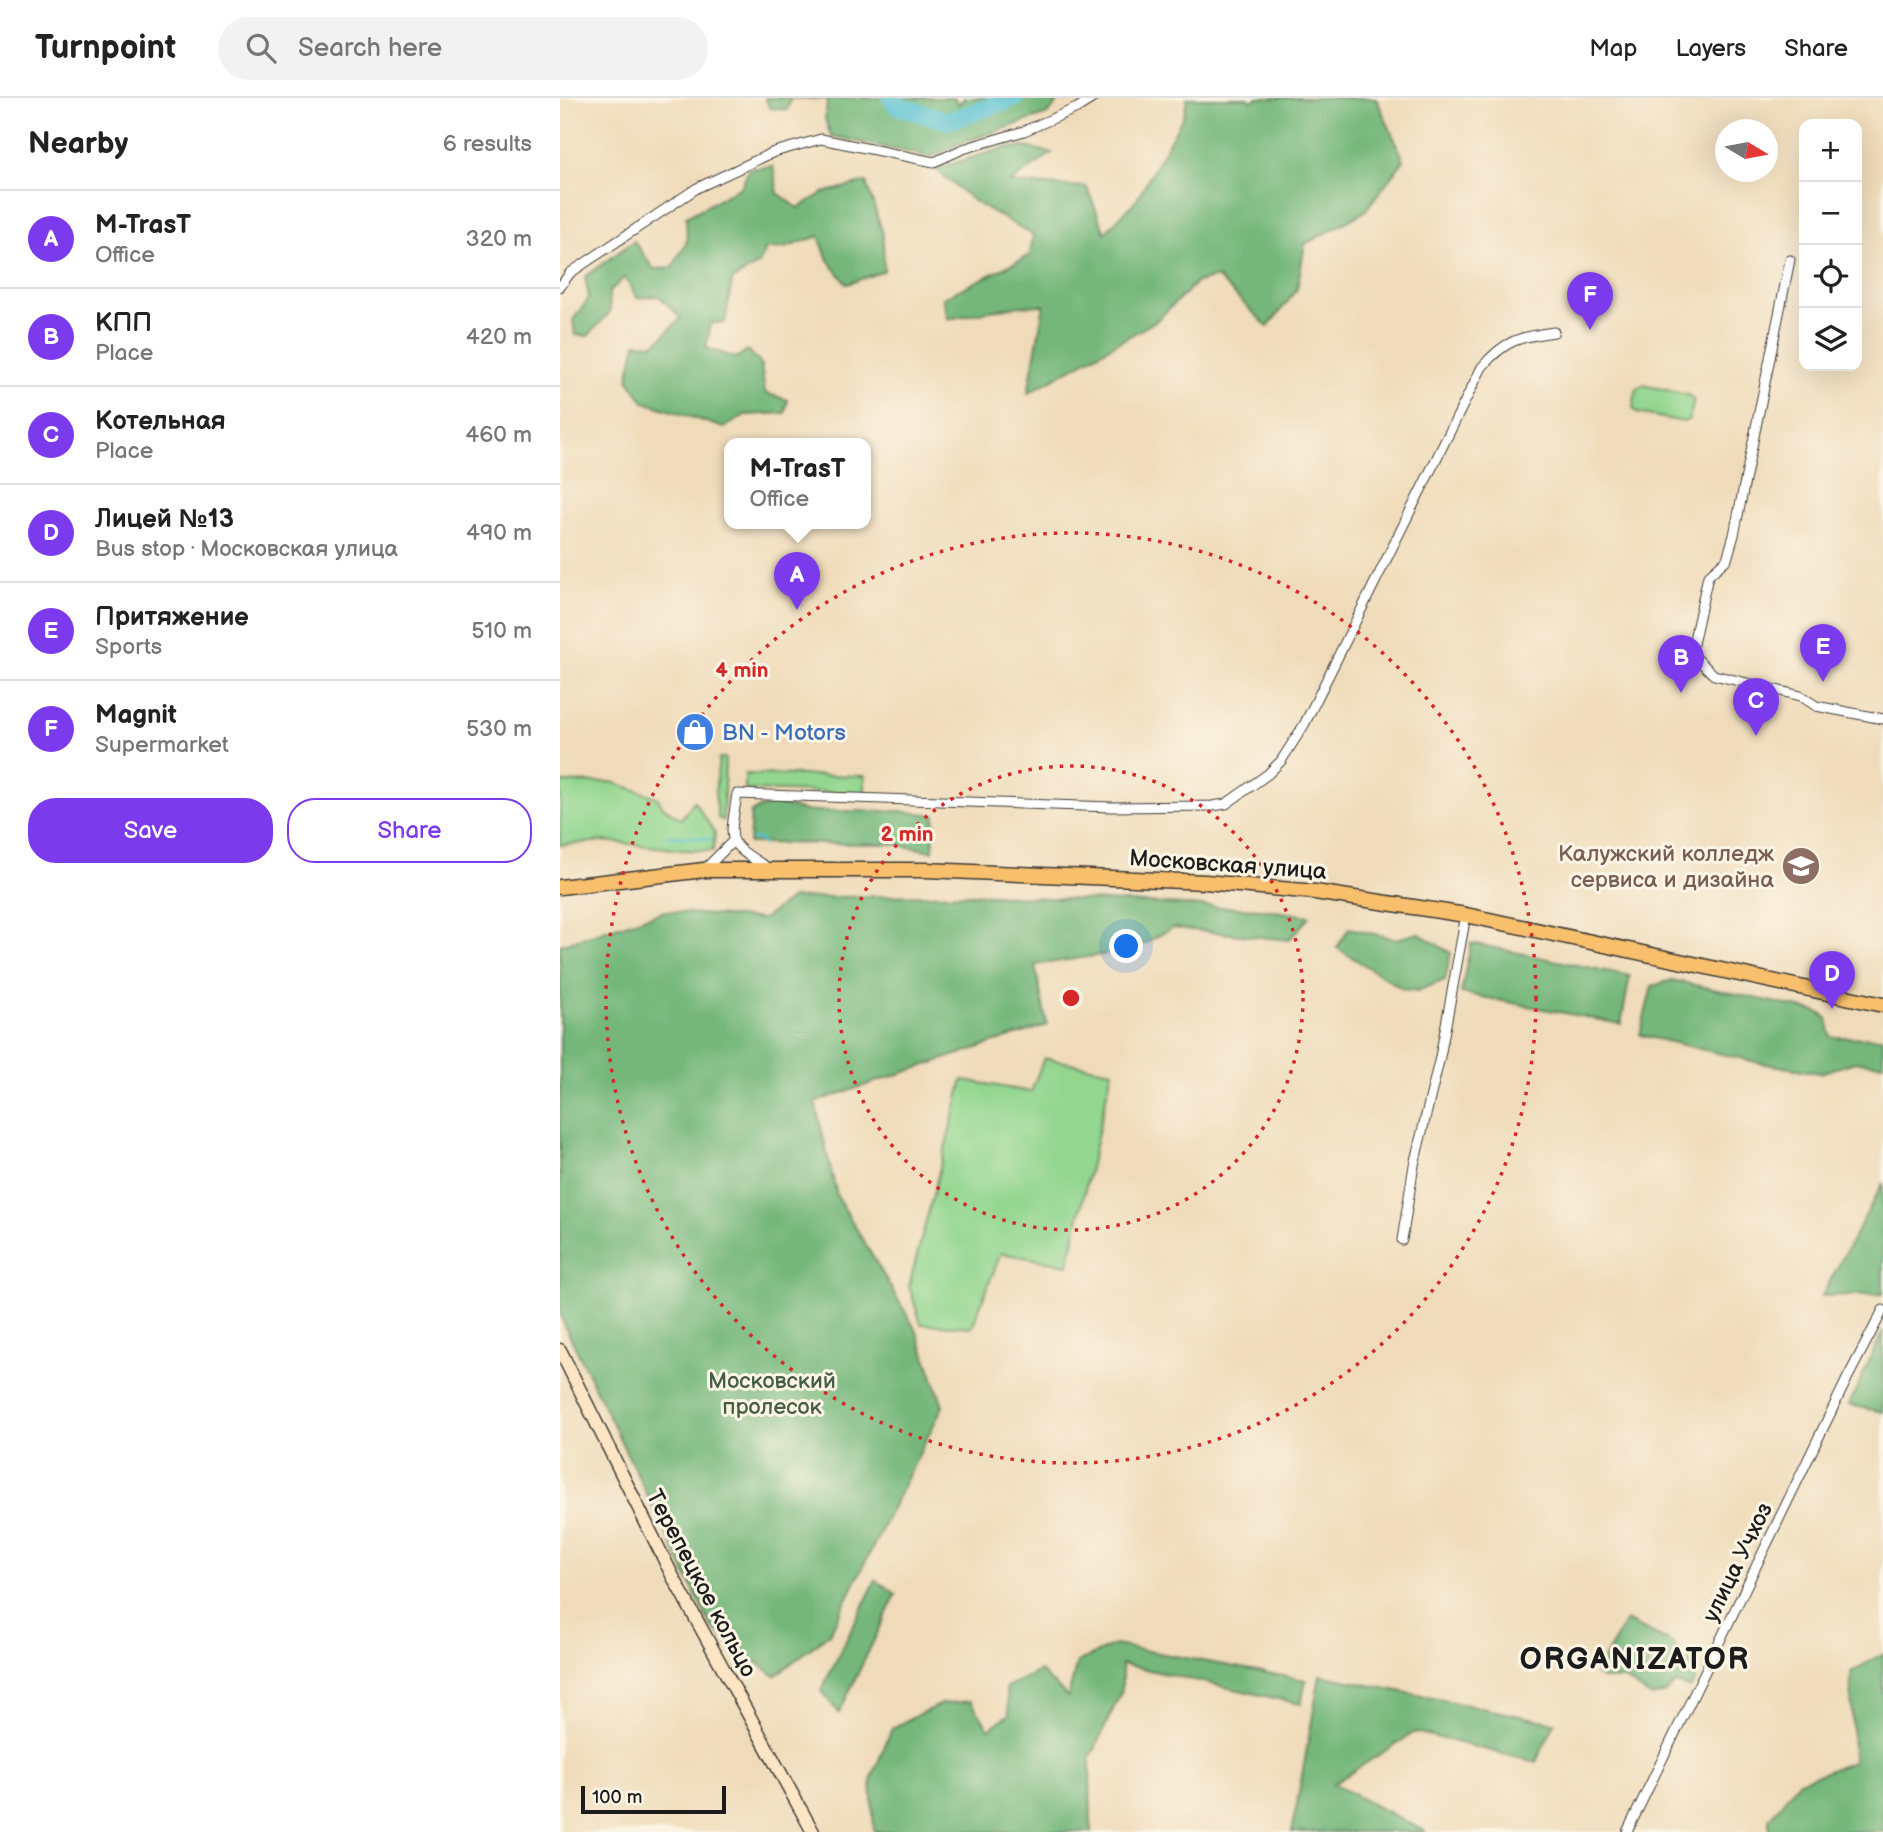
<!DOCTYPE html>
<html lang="en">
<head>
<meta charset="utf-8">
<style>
  :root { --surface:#fff; --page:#f2f2f2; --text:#222; --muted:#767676; --line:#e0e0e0; --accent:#7c3aed }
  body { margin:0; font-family:"Balsamiq Sans",sans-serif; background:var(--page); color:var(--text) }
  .controls { position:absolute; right:21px; top:21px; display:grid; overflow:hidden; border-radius:14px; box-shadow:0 7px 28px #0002 }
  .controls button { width:63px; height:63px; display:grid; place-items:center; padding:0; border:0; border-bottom:2px solid var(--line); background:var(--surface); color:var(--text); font:35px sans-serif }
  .compass { position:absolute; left:1155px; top:21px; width:63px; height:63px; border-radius:50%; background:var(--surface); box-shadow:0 7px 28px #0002; rotate:100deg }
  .scale { position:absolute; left:21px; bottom:18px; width:145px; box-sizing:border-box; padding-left:7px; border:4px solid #1c1c1c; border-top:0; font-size:19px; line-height:24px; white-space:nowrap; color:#1c1c1c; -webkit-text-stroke:5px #fcf5e5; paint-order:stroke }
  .you { position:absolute; left:567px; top:849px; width:24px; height:24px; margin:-18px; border:5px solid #fff; border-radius:50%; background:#1a73e8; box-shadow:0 0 0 10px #1a73e833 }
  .badge { display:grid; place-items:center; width:46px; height:46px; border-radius:50%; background:var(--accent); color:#fff; font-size:23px; font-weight:700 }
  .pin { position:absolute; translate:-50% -58px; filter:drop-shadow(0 2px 4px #0008) }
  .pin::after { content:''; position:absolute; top:37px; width:24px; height:21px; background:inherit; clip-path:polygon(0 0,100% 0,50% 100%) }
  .popup { position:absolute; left:164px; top:340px; width:147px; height:91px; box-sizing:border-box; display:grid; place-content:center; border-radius:14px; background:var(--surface); filter:drop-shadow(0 2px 5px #0005); font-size:23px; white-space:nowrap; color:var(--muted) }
  .popup b { font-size:26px; color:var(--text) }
  .popup::after { content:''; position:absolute; left:50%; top:100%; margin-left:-14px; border:14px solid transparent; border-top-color:var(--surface) }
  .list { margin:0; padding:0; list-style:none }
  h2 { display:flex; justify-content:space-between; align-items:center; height:91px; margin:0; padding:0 28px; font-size:30px }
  h2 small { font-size:23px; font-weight:400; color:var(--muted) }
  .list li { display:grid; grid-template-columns:46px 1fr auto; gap:21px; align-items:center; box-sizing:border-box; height:98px; padding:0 28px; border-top:2px solid var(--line) }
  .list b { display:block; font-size:26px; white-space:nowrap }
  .list p { margin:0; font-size:23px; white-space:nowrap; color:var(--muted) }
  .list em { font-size:23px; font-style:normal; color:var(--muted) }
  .actions { display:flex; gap:14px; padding:21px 28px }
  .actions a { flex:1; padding:16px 0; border:2px solid var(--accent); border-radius:28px; text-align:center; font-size:24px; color:var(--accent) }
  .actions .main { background:var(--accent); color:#fff }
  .icon { flex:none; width:38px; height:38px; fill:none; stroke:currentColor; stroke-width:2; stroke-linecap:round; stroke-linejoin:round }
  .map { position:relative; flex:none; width:1323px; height:1734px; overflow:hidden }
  header { display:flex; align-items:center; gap:42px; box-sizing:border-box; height:98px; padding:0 35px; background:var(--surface); border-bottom:2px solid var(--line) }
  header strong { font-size:33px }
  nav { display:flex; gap:38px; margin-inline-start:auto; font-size:24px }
  .search { width:490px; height:63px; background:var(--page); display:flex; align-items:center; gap:18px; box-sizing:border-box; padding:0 24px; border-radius:38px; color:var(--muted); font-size:26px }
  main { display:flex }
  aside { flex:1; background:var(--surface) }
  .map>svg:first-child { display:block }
</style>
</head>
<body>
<header>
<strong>Turnpoint</strong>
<div class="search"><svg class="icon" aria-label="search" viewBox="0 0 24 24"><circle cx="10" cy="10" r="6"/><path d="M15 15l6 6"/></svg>Search here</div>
<nav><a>Map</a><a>Layers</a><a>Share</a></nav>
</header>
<main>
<aside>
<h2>Nearby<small>6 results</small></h2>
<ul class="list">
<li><span class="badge">A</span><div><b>M-TrasT</b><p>Office</p></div><em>320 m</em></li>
<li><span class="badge">B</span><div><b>КПП</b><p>Place</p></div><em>420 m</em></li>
<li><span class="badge">C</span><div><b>Котельная</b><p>Place</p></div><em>460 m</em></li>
<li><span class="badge">D</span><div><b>Лицей №13</b><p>Bus stop · Московская улица</p></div><em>490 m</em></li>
<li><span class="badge">E</span><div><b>Притяжение</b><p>Sports</p></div><em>510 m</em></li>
<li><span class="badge">F</span><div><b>Magnit</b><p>Supermarket</p></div><em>530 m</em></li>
</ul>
<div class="actions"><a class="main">Save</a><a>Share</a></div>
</aside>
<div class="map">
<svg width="1323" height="1734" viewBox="0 0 1323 1734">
  <rect width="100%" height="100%" fill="#fcf5e5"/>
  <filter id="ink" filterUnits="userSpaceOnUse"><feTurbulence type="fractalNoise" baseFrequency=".0143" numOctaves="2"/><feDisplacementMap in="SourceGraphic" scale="14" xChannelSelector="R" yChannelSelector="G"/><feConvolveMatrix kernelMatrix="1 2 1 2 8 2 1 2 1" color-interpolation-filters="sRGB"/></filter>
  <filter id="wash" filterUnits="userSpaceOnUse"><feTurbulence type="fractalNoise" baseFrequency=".00686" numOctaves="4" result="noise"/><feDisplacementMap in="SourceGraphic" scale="28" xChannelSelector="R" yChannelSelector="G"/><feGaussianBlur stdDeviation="1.57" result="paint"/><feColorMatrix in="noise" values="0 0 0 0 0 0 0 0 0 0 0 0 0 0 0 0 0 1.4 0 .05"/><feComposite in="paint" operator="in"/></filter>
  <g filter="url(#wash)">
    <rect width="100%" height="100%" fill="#efdbb9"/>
    <path fill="#92d68f" stroke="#577956" stroke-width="2" d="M 1083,287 L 1128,297 L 1134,303 L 1129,321 L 1124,324 L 1077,315 L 1073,309 L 1077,290 Z
      M 159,660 L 165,660 L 163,722 L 158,720 L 155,696 Z
      M 185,676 L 305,678 L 305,695 L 185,692 Z
      M 52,684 L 97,699 L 103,709 L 121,721 L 134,703 L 155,735 L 153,753 L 122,752 L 44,743 L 0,747 L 0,685 Z
      M 484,960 L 552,973 L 508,1167 L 441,1155 L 412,1229 L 361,1226 L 349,1188 L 403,982 L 471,994 Z"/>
    <path fill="#75b77a" stroke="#486a4b" stroke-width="2" d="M 205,0 L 394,0 L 399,6 L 404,0 L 501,0 L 488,16 L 401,45 L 371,59 L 271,38 L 265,21 L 268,1 L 231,0 L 227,12 L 210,10 Z
      M 627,0 L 688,0 L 691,3 L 696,0 L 816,0 L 844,62 L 804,114 L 745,146 L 737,191 L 708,229 L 657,179 L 637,184 L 596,223 L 468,295 L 484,207 L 456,208 L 388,221 L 383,200 L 470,157 L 473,137 L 415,104 L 375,71 L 444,50 L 466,49 L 492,55 L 450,85 L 527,89 L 545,135 L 577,101 L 624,17 Z
      M 213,68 L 218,95 L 238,110 L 263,95 L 306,84 L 323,136 L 324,173 L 287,186 L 268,162 L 259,138 L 224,150 L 206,151 L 199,166 L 172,182 L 165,225 L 151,225 L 146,250 L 176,260 L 188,252 L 201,266 L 205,295 L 228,302 L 225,315 L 185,317 L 164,330 L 84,304 L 68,281 L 76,245 L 95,246 L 121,220 L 99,198 L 77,200 L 65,179 L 49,194 L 50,214 L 28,238 L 15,237 L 13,222 L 29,200 L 25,179 L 74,143 L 94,171 L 112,170 L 127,143 L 126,119 L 181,89 L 189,71 Z
      M 212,705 L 246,713 L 340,713 L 375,717 L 373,753 L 332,746 L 189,745 L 191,714 Z
      M 413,796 L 700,811 L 750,818 L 729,842 L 612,830 L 574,852 L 475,867 L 487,927 L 255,1004 L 277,1098 L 357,1234 L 383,1308 L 270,1535 L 215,1578 L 152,1530 L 0,1218 L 0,847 L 105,813 L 203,821 L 232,800 Z
      M 789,830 L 836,841 L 858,835 L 891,855 L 885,882 L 857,893 L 843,891 L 777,850 Z
      M 911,845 L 1070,878 L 1061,926 L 901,895 Z
      M 1112,882 L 1258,914 L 1267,920 L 1271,939 L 1323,940 L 1323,966 L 1295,964 L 1260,975 L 1205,966 L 1080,937 L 1092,888 Z
      M 1323,1085 L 1323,1196 L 1262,1198 Z
      M 1323,1233 L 1323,1314 L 1289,1307 Z
      M 316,1482 L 336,1496 L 279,1615 L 261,1593 Z
      M 1066,1523 L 1112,1545 L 1136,1571 L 1134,1585 L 1130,1590 L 1115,1586 L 1105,1595 L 1092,1599 L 1064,1581 L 1042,1581 L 1036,1576 Z
      M 555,1547 L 746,1582 L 741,1606 L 562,1566 L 562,1592 L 530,1661 L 531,1734 L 314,1734 L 311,1682 L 332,1630 L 380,1606 L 411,1603 L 429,1631 L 449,1616 L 446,1589 L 480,1573 L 508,1599 L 517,1564 Z
      M 1323,1556 L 1323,1734 L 1209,1734 L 1209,1721 L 1239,1683 L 1293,1664 L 1291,1574 Z
      M 760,1577 L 995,1625 L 976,1664 L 855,1634 L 773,1686 L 866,1734 L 732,1734 Z"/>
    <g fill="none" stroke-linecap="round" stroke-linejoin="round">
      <path stroke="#58c2d3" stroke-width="2.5" d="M 106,738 L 152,741
        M 192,741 L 199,741 L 203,747"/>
      <path stroke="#58c2d3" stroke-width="18" d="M 331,0 L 337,8 L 389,23 L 455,0"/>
    </g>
  </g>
  <g filter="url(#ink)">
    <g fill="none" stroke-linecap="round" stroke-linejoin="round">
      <g stroke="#3c3934" stroke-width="11">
        <path id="street" d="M 1230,162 L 1174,437 L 1167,461 L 1148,478 L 1131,555 L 1154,577 L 1241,598 L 1256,608 L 1323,621
          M 0,189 L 10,175 L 137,90 L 214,54 L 261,41 L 374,64 L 403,51 L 464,33 L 517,10 L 533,0
          M 208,770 C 164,743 170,745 177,696 L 552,709 L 652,708 L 666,706 L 708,676 L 721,663 L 744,627 L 922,269 C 945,242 959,239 994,234
          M 144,772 L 172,744
          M 842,1142 L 854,1067 L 880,959 L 906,817
          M 1067,1734 L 1288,1279 L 1323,1212"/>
      </g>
      <g stroke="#3c3934" stroke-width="15">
        <path id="secondary" d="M 0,1252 L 113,1479 L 253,1734"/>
      </g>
      <g stroke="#3c3934" stroke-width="17">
        <path id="primary" d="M 0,789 L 144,772 L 366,772 L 645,784 L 755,794 L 906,817 L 1323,907"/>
      </g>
      <use href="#street" stroke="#fff" stroke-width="9"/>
      <use href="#secondary" stroke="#fce5c4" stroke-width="12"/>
      <use href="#primary" stroke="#f8bf6c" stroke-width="14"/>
    </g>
  </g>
  <g fill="none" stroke="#d62828" stroke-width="3.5" stroke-dasharray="3.5 7">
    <circle cx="511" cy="900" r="232"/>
    <circle cx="511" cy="900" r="465"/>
  </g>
  <defs>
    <g id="shop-disc" transform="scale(2.0125)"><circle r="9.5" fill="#3f7fe0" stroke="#fcf5e5"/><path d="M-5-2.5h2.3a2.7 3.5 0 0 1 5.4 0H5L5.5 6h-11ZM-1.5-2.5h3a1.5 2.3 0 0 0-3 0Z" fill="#fff"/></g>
    <g id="university-disc" transform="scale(2.0125)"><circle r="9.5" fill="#8d6e63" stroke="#fcf5e5"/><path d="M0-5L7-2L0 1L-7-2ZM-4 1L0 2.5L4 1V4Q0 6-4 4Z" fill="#fff"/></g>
  </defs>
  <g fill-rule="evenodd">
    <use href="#shop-disc" x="135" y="634"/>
    <use href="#university-disc" x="1241" y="768"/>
  </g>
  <g text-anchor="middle" stroke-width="6" stroke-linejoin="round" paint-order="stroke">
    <g font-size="23" fill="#366cbe" stroke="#fcf5e5" text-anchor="start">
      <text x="162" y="642">BN - Motors</text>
    </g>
    <g font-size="23" fill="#785e54" stroke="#fcf5e5" text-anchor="end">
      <text x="1214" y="763">Калужский колледж<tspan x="1214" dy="26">сервиса и дизайна</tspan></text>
    </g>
    <g font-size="23" fill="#1c1c1c" stroke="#fcf5e5">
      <text transform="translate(668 766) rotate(4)" y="8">Московская улица</text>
      <text transform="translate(1177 1464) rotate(-64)" y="8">улица Учхоз</text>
      <text transform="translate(142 1485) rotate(62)" y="8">Терепецкое кольцо</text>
    </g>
    <g font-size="23" fill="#455d44" stroke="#fcf5e5">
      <text x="212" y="1290">Московский<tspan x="212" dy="26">пролесок</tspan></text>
    </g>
    <g font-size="30" font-weight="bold" letter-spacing="2" fill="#1c1c1c" stroke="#fcf5e5">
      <text x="1075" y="1571">ORGANIZATOR</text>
    </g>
  </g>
  <circle cx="511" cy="900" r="10" fill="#d62828" stroke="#fcf5e5" stroke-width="3.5"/>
  <g font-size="21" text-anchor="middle" font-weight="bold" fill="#d62828" stroke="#fcf5e5" stroke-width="6" stroke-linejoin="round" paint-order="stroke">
    <text x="182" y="579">4 min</text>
    <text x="347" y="743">2 min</text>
  </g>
</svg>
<div class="controls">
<button>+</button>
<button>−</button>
<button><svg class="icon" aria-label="locate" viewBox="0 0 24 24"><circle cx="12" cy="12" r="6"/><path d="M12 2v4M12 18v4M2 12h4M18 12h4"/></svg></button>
<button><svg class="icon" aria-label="layers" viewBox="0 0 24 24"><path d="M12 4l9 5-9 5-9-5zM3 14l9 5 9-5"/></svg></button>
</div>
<svg class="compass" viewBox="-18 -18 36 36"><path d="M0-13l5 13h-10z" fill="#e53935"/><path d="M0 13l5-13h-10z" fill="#767676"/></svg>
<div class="scale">100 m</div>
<div class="you"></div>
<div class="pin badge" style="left:237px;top:512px">A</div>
<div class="popup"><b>M-TrasT</b>Office</div>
<div class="pin badge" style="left:1121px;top:595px">B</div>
<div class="pin badge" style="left:1196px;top:638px">C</div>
<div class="pin badge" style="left:1272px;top:911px">D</div>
<div class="pin badge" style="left:1263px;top:584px">E</div>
<div class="pin badge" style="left:1030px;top:232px">F</div>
</div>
</main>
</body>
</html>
